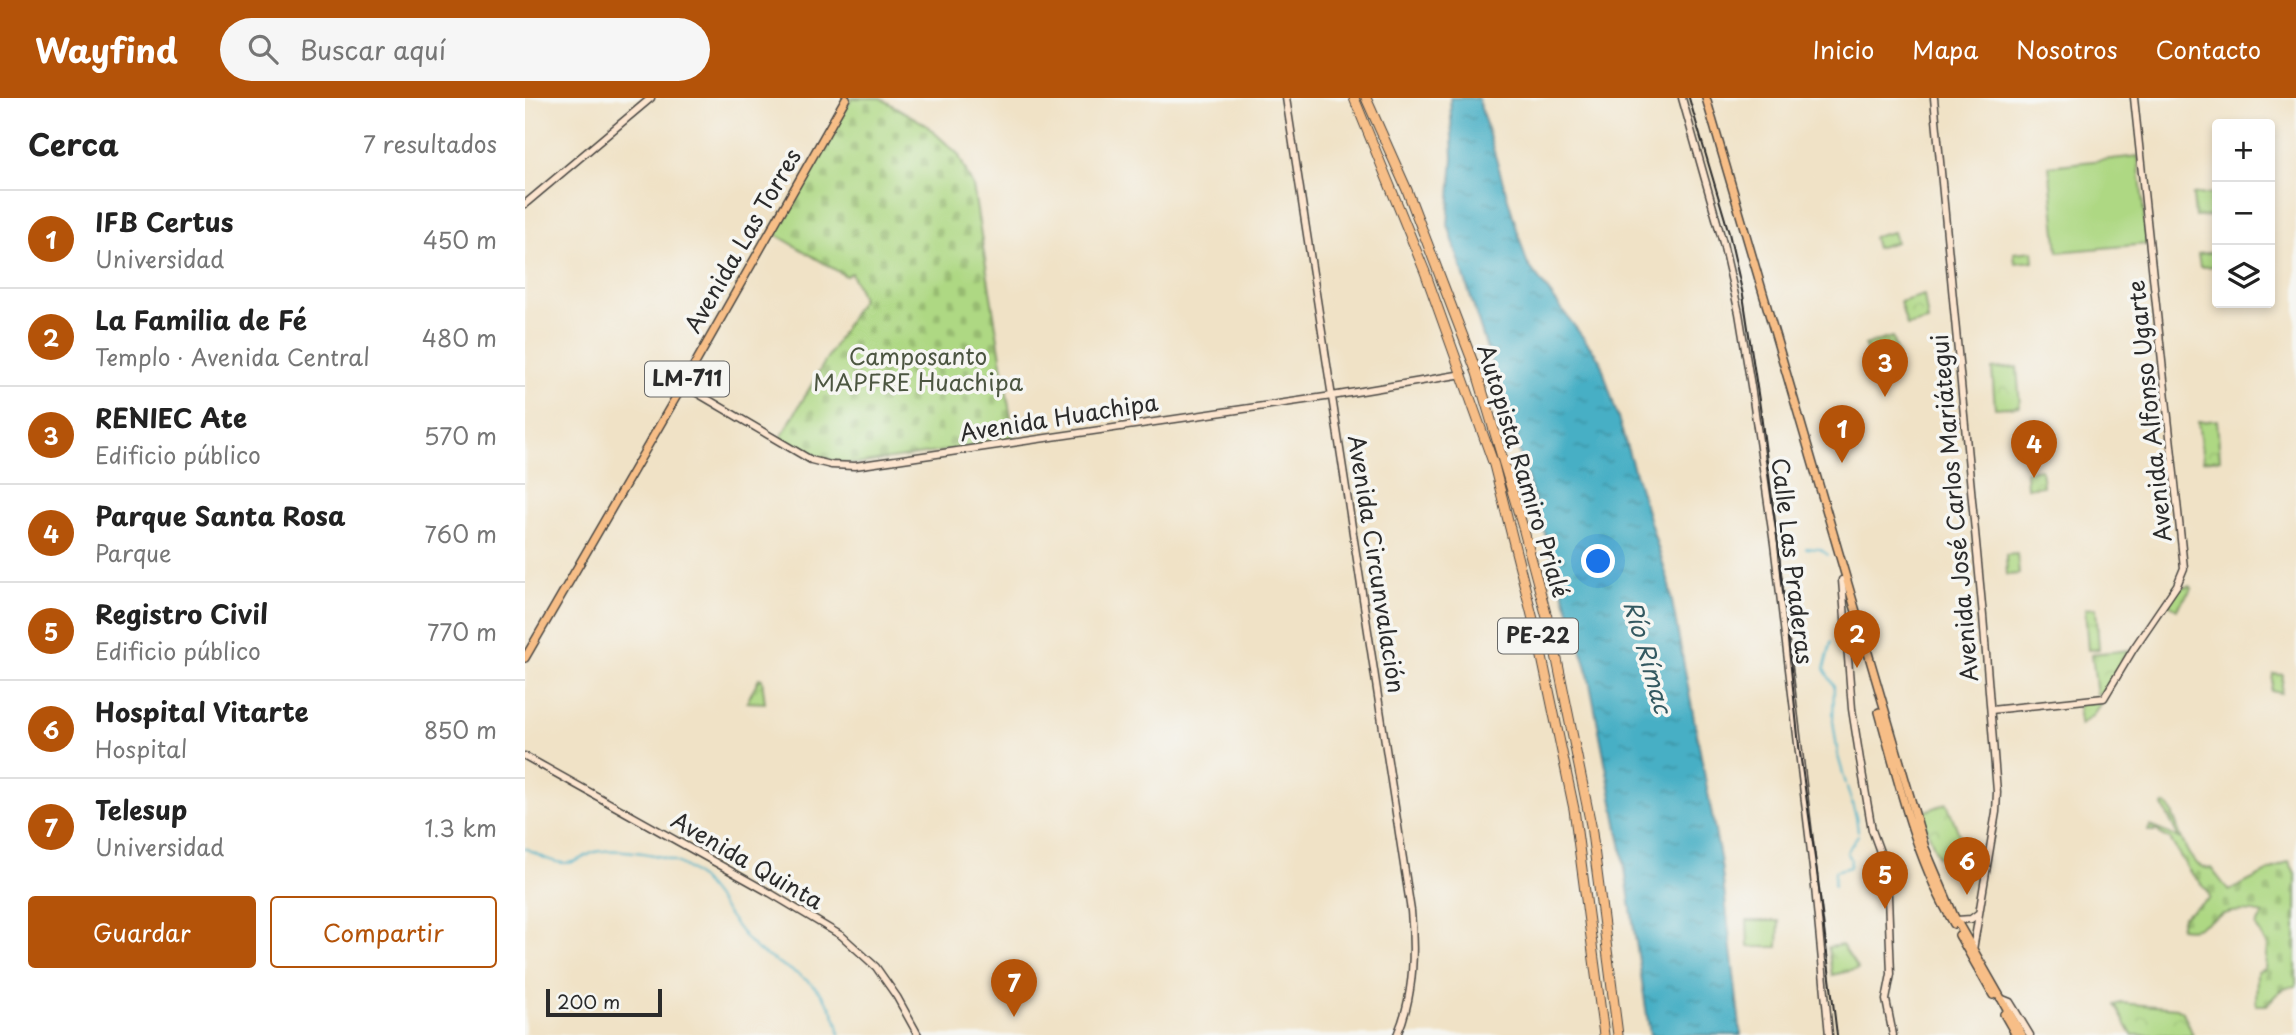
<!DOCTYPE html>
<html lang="es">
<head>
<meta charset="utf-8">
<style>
  :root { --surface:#fff; --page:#f6f6f6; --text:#222; --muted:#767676; --line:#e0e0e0; --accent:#b45309 }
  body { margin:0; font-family:"Playpen Sans",sans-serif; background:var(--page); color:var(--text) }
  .controls { position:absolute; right:21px; top:21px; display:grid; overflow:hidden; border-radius:7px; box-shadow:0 4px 10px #0003 }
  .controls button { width:63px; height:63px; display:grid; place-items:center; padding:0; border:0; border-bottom:2px solid var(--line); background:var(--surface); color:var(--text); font:35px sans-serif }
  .scale { position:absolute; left:21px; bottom:18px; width:116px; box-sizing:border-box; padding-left:7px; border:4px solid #2b2b2b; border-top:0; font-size:19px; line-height:24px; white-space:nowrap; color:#2b2b2b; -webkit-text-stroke:5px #f6f6f2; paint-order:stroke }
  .you { position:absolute; left:1074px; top:464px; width:24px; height:24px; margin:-18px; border:5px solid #fff; border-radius:50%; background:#1a73e8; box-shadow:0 0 0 10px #1a73e833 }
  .badge { display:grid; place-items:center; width:46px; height:46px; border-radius:50%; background:var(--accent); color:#fff; font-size:23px; font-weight:700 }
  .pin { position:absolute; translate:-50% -58px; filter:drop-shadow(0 2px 4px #0008) }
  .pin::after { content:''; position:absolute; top:37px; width:24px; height:21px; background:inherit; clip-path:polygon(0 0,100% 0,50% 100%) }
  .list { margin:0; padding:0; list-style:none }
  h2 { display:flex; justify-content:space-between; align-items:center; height:91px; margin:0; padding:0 28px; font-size:30px }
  h2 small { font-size:23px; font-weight:400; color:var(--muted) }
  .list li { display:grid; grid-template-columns:46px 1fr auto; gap:21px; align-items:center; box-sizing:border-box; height:98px; padding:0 28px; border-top:2px solid var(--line) }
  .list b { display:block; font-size:26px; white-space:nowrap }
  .list p { margin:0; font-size:23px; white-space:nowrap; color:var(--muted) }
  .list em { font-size:23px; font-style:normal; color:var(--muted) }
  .actions { display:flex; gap:14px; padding:21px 28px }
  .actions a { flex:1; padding:16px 0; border:2px solid var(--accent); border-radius:7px; text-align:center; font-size:24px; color:var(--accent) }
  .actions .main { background:var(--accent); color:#fff }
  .icon { flex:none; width:38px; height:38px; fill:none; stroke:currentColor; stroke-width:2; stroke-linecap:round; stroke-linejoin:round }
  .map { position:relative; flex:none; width:1771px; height:937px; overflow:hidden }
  header { display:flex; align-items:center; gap:42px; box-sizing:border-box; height:98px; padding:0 35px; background:var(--accent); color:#fff }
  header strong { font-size:33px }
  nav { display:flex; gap:38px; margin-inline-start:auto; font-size:24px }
  .search { width:490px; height:63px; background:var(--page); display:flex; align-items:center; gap:18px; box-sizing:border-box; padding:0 24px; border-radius:38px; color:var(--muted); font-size:26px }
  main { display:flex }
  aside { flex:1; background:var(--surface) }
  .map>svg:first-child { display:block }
</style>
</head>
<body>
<header>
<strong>Wayfind</strong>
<div class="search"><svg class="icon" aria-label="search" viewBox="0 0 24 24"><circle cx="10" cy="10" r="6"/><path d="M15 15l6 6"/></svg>Buscar aquí</div>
<nav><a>Inicio</a><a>Mapa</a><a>Nosotros</a><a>Contacto</a></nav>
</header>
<main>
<aside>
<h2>Cerca<small>7 resultados</small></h2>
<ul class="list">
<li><span class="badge">1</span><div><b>IFB Certus</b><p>Universidad</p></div><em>450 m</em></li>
<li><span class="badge">2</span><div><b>La Familia de Fé</b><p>Templo · Avenida Central</p></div><em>480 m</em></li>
<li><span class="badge">3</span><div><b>RENIEC Ate</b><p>Edificio público</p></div><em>570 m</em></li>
<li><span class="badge">4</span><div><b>Parque Santa Rosa</b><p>Parque</p></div><em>760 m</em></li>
<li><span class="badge">5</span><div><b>Registro Civil</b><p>Edificio público</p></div><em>770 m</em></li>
<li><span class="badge">6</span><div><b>Hospital Vitarte</b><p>Hospital</p></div><em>850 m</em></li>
<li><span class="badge">7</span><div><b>Telesup</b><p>Universidad</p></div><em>1.3 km</em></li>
</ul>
<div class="actions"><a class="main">Guardar</a><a>Compartir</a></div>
</aside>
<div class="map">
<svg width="1771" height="937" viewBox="0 0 1771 937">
  <defs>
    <pattern id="cemetery-stones" width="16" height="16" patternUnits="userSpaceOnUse" patternTransform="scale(1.75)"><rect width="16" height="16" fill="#aed883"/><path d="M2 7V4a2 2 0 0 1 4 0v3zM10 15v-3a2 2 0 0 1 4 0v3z" fill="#96ba71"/></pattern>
    <pattern id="park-crowns" width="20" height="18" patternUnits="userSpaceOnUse" patternTransform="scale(1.75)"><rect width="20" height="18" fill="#aed883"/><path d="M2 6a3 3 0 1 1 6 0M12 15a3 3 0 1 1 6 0" fill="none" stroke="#96ba71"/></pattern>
    <pattern id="water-ripples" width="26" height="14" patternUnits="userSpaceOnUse" patternTransform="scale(1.75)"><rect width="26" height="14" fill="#46afc5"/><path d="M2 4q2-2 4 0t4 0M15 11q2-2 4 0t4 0" fill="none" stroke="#3b8fa0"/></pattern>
  </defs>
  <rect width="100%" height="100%" fill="#f6f6f2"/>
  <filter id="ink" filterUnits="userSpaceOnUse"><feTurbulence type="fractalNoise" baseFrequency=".0143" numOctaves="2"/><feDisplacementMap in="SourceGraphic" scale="14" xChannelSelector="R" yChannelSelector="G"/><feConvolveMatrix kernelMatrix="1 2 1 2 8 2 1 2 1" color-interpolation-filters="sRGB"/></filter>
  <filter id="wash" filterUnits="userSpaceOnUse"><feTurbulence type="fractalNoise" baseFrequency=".00686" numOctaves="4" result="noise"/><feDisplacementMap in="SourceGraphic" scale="28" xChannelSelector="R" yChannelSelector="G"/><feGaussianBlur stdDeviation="1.57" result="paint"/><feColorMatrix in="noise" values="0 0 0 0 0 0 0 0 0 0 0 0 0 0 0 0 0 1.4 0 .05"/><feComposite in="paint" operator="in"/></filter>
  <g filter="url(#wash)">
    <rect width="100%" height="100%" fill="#f0e2c6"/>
    <path fill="#aed883" stroke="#6c8257" stroke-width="2" d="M 1613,58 L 1622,146 L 1533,154 L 1524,68 Z
      M 1368,134 L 1371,144 L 1351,150 L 1348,139 Z
      M 1508,153 L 1509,163 L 1490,165 L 1489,155 Z
      M 1692,154 L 1692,168 L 1675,169 L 1673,156 Z
      M 1492,456 L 1494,476 L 1482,477 L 1481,457 Z
      M 1748,576 L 1758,577 L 1756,595 L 1746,593 Z
      M 1222,823 L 1254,823 L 1253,849 L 1223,849 Z"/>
    <path fill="url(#cemetery-stones)" stroke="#6c8257" stroke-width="2" d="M 327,0 L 355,0 L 400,26 L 433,56 L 448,88 L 489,339 L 485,343 L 332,366 C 300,364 283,356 255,341 L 337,200 L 326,175 L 321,178 L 250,136 Z
      M 1640,706 L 1645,710 C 1654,729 1662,773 1686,770 L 1704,793 L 1764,763 L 1771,777 L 1771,888 C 1757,889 1750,897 1742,907 L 1731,907 L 1732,874 L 1740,871 L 1742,848 L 1731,828 L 1739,816 C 1728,813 1710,812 1699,816 C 1680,822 1677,834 1655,830 L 1658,818 L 1685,800 L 1683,793 L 1664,773 L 1645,741 L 1638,739 L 1633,733 L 1623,733 L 1625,728 L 1654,740 L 1638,708 Z"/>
    <path fill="url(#park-crowns)" stroke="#6c8257" stroke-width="2" d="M 1692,95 L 1692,118 L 1670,119 L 1668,97 Z
      M 1399,197 L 1403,223 L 1382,228 L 1375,204 Z
      M 1367,239 L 1373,260 L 1346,268 L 1340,247 Z
      M 1492,269 L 1495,308 L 1470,310 L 1467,271 Z
      M 1692,322 L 1695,361 L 1678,363 L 1673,324 Z
      M 1516,371 L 1518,388 L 1502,390 L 1501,373 Z
      M 1664,488 L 1667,490 L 1652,511 L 1642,505 L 1652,490 Z
      M 1571,510 L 1574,551 L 1563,552 L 1560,511 Z
      M 1605,552 L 1580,594 L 1572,597 L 1567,556 Z
      M 234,580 L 237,581 L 240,605 L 222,604 Z
      M 1572,603 L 1575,606 L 1567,618 L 1555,627 L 1553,605 Z
      M 1422,705 L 1439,749 L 1413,759 L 1396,715 Z
      M 1317,847 L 1333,871 L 1307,877 L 1303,849 Z
      M 1596,905 L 1652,910 L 1658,914 L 1668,937 L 1607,937 L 1590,907 Z"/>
    <path fill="url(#water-ripples)" stroke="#386d78" stroke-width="2" d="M 925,0 L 953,0 L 1002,165 L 1075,262 L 1143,482 L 1196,765 L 1216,937 L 1125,937 L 1097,751 L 1062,570 L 923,127 L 928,59 Z"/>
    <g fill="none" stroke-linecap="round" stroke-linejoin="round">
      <path stroke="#46afc5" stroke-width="2" d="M 1281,450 L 1295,451 L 1303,457
        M 1306,544 L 1299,571 L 1309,588 L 1308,623 L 1313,658 L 1321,686
        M 1322,689 L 1331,719 L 1333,733
        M 0,750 C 11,756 27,765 40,765 C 51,766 60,757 70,754 C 88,750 126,755 144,761 C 186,774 202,827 233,852 C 251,866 275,874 291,890 C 302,901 315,922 314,937
        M 1309,788 L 1310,773 L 1325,769 L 1326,761 L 1322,754 L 1333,737"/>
    </g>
  </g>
  <g filter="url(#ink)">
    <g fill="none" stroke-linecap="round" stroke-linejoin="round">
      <g stroke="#494642" stroke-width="9">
        <path id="secondary" d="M 761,0 L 886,813 C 890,854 889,899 872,937
          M 1157,0 L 1198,145 L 1214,215 L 1226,288 L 1249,446 L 1289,779 L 1304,937
          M 1409,0 L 1458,518 L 1472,694 L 1471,714 L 1448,852
          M 0,106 L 126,0
          M 155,285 L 286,362 L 306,367 L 330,368 L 807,298 L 938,276
          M 1317,482 L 1327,611 L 1335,662 L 1347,732 L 1362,773 L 1366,876 L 1361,902 L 1368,937
          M 1466,612 L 1579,600 L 1609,550 L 1652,487 L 1659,470 L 1609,0
          M 0,658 L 245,795 L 317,838 L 351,869 L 372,899 L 393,937
          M 1432,822 L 1446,821 L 1454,815
          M 1475,900 L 1485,904 L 1505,937"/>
      </g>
      <g stroke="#494642" stroke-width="10">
        <path id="primary" d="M 1181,0 L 1400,750 L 1429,818 L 1497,937
          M 0,560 L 158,287 L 321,0
          M 1354,614 C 1374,686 1391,762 1429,826
          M 1434,837 L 1468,897
          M 1479,916 L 1491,937"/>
      </g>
      <g stroke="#494642" stroke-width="11">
        <path id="highway" d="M 829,0 L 900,174 L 969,367 L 1014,545 L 1049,711 L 1079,937
          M 841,0 L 882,92 L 952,275 L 999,433 L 1028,542 L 1066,727 L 1093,937"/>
      </g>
      <use href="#secondary" stroke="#fce5cf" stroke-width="6"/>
      <use href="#primary" stroke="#f7be87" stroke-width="7"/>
      <use href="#highway" stroke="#f7be87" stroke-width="9"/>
      <path stroke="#2b2b2b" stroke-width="2" d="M 1164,0 L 1204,135 L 1218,197 L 1235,309 L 1253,446 L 1274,648 L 1292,774 L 1312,937"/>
    </g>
  </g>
  <g text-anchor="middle" stroke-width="7" stroke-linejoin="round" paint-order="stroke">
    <g fill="#f6f6f2" stroke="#686867" stroke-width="2">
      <rect x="120" y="263.5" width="84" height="35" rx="5"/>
      <rect x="973" y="520.5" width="80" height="35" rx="5"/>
    </g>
    <g font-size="21" font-weight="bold" fill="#2b2b2b">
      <text x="162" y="288">LM-711</text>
      <text x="1013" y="545">PE-22</text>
    </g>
    <g font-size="23" fill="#2b2b2b" stroke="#f6f6f2">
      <text transform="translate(218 143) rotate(-60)" y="8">Avenida Las Torres</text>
      <text transform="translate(1625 313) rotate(-96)" y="8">Avenida Alfonso Ugarte</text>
      <text transform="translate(534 320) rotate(-9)" y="8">Avenida Huachipa</text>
      <text transform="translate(998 373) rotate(73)" y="8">Autopista Ramiro Prialé</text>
      <text transform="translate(1430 410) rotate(-95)" y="8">Avenida José Carlos Mariátegui</text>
      <text transform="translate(1267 463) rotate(83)" y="8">Calle Las Praderas</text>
      <text transform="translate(851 466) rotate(81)" y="8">Avenida Circunvalación</text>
      <text transform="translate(222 763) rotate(30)" y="8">Avenida Quinta</text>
    </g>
    <g font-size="23" fill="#4c5641" stroke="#f6f6f2">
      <text x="393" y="267">Camposanto<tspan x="393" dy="26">MAPFRE Huachipa</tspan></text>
    </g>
    <g font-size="24" font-style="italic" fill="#345961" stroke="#f6f6f2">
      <text transform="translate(1122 559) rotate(74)" y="8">Río Rímac</text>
    </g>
  </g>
</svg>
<div class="controls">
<button>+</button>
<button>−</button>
<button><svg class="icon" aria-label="layers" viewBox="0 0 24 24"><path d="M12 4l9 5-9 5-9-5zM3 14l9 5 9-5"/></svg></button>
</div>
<div class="scale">200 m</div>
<div class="you"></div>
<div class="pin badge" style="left:1317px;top:365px">1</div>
<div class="pin badge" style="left:1332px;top:570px">2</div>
<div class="pin badge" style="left:1360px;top:299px">3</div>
<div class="pin badge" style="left:1509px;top:380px">4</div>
<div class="pin badge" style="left:1360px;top:811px">5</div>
<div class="pin badge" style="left:1442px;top:797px">6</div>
<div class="pin badge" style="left:489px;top:919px">7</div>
</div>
</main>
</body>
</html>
